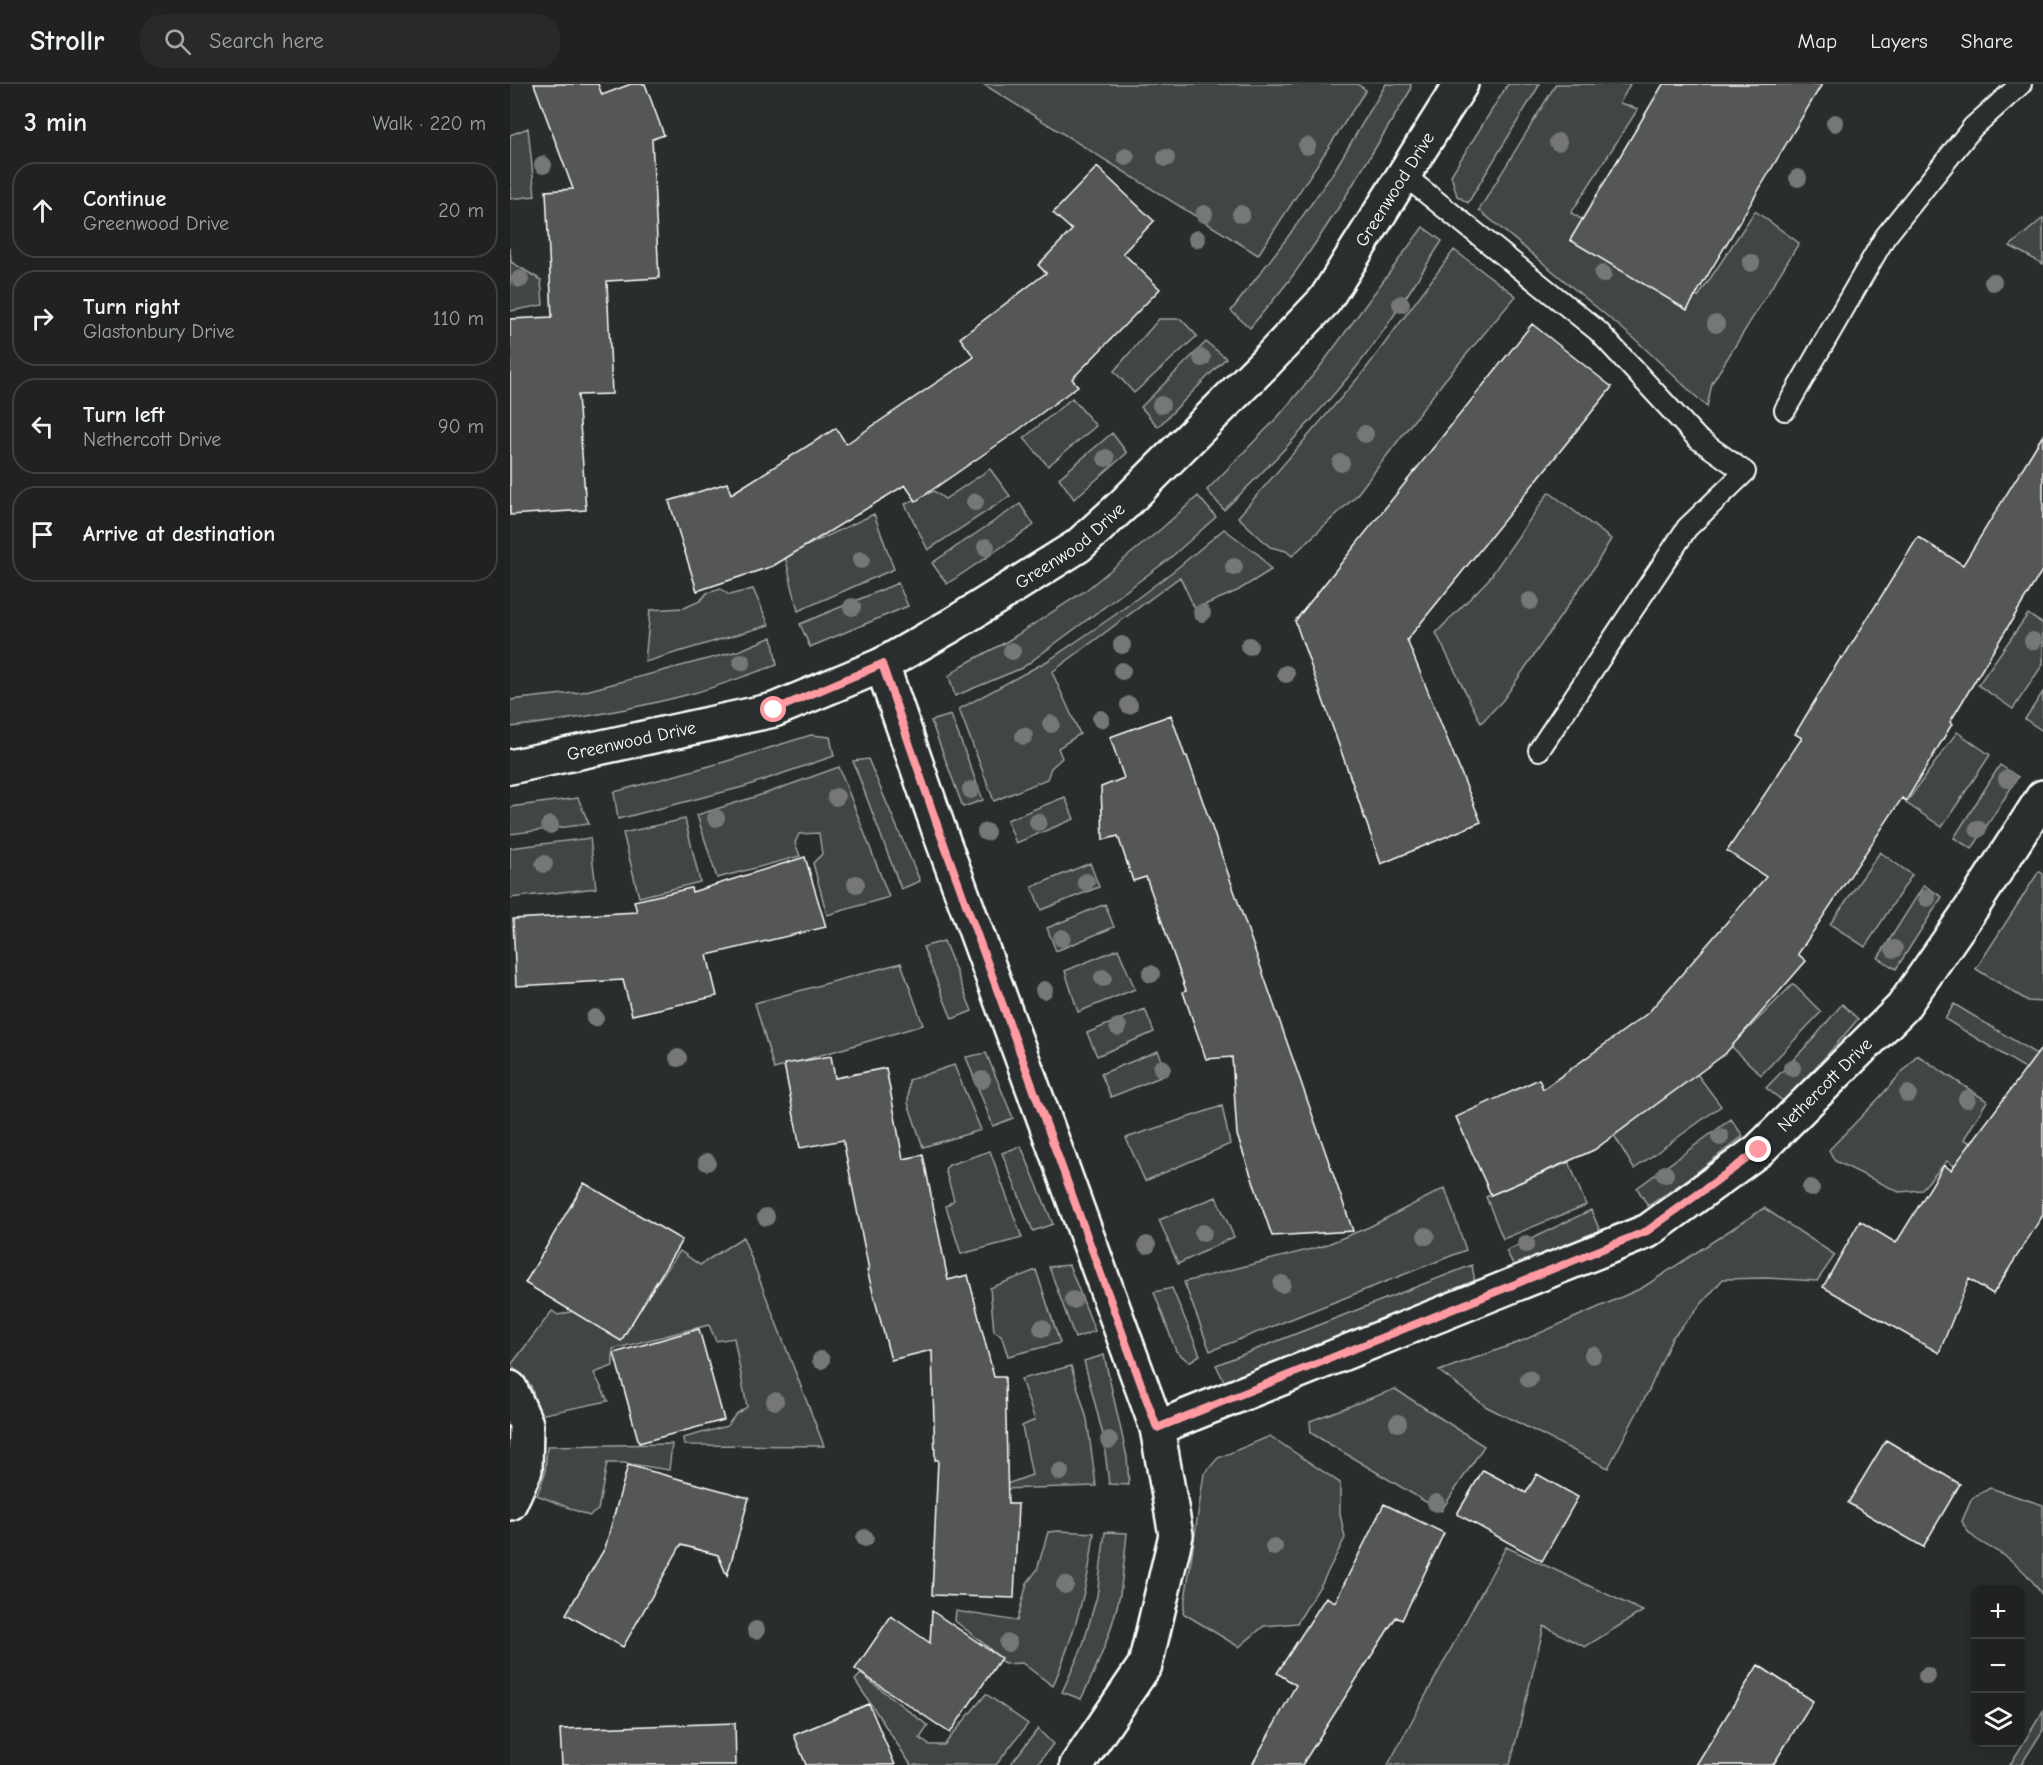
<!DOCTYPE html>
<html lang="en">
<head>
<meta charset="utf-8">
<style>
  :root { --surface:#202222; --page:#282a2a; --text:#f1f3f6; --muted:#a2a4a5; --line:#3d3f40 }
  body { margin:0; font-family:"Comic Neue",sans-serif; background:var(--page); color:var(--text) }
  .controls { position:absolute; right:18px; bottom:18px; display:grid; overflow:hidden; border-radius:12px; box-shadow:0 3px 15px #0003 }
  .controls button { width:54px; height:54px; display:grid; place-items:center; padding:0; border:0; border-bottom:2px solid var(--line); background:var(--surface); color:var(--text); font:30px sans-serif }
  .stop { position:absolute; width:18px; height:18px; margin:-14px; border:4px solid #ff9aa2; border-radius:50%; background:#fff }
  .stop.end { background:#ff9aa2; border-color:#fff; box-shadow:0 2px 6px #0008 }
  .list { margin:0; padding:0; list-style:none }
  h2 { display:flex; justify-content:space-between; align-items:center; height:78px; margin:0; padding:0 24px; font-size:26px }
  h2 small { font-size:20px; font-weight:400; color:var(--muted) }
  .list li { display:grid; grid-template-columns:39px 1fr auto; gap:18px; align-items:center; box-sizing:border-box; height:96px; margin:0 12px 12px; padding:0 12px; border:2px solid var(--line); border-radius:24px }
  .list b { display:block; font-size:22px; white-space:nowrap }
  .list p { margin:0; font-size:20px; white-space:nowrap; color:var(--muted) }
  .list em { font-size:20px; font-style:normal; color:var(--muted) }
  .icon { flex:none; width:33px; height:33px; fill:none; stroke:currentColor; stroke-width:2; stroke-linecap:round; stroke-linejoin:round }
  .map { position:relative; flex:none; width:1533px; height:1681px; overflow:hidden }
  header { display:flex; align-items:center; gap:36px; box-sizing:border-box; height:84px; padding:0 30px; background:var(--surface); border-bottom:2px solid var(--line) }
  header strong { font-size:28px }
  nav { display:flex; gap:33px; margin-inline-start:auto; font-size:21px }
  .search { width:420px; height:54px; background:var(--page); display:flex; align-items:center; gap:15px; box-sizing:border-box; padding:0 21px; border-radius:24px; color:var(--muted); font-size:22px }
  main { display:flex }
  aside { flex:1; background:var(--surface) }
  .map>svg:first-child { display:block }
</style>
</head>
<body>
<header>
<strong>Strollr</strong>
<div class="search"><svg class="icon" aria-label="search" viewBox="0 0 24 24"><circle cx="10" cy="10" r="6"/><path d="M15 15l6 6"/></svg>Search here</div>
<nav><a>Map</a><a>Layers</a><a>Share</a></nav>
</header>
<main>
<aside>
<h2>3 min<small>Walk · 220 m</small></h2>
<ul class="list">
<li><svg class="icon" aria-label="ahead" viewBox="0 0 24 24"><path d="M12 20V5M6 11l6-6 6 6"/></svg><div><b>Continue</b><p>Greenwood Drive</p></div><em>20 m</em></li>
<li><svg class="icon" aria-label="right" viewBox="0 0 24 24"><path d="M7 20v-9h11M14 6l5 5-5 5"/></svg><div><b>Turn right</b><p>Glastonbury Drive</p></div><em>110 m</em></li>
<li><svg class="icon" aria-label="left" viewBox="0 0 24 24"><path d="M17 20v-9H6M10 6l-5 5 5 5"/></svg><div><b>Turn left</b><p>Nethercott Drive</p></div><em>90 m</em></li>
<li><svg class="icon" aria-label="arrive" viewBox="0 0 24 24"><path d="M6 21V4h12l-3 4 3 4H6"/></svg><div><b>Arrive at destination</b></div></li>
</ul>
</aside>
<div class="map">
<svg width="1533" height="1681" viewBox="0 0 1533 1681">
  <rect width="100%" height="100%" fill="#2a2d2e"/>
  <filter id="ink" filterUnits="userSpaceOnUse"><feTurbulence type="fractalNoise" baseFrequency=".0167" numOctaves="2"/><feDisplacementMap in="SourceGraphic" scale="12" xChannelSelector="R" yChannelSelector="G"/><feConvolveMatrix kernelMatrix="1 2 1 2 8 2 1 2 1" color-interpolation-filters="sRGB"/></filter>
  <g filter="url(#ink)">
    <path fill="#414445" stroke="#a0a2a2" stroke-width="1.5" d="M 473,0 L 847,0 L 856,6 L 748,171 Z
      M 876,0 L 901,0 L 900,7 C 861,70 824,135 781,194 C 768,211 753,228 740,244 L 721,227 L 777,154 L 821,92 Z
      M 998,0 L 1030,0 L 958,119 L 947,112 L 941,91 Z
      M 1046,0 L 1120,0 L 1110,19 L 1128,25 L 1061,129 L 1122,165 L 1125,180 L 1188,213 L 1245,127 L 1289,159 L 1202,299 L 1197,323 L 1126,256 L 969,126 Z
      M 18,44 L 25,112 L 0,115 L 0,51 Z
      M 1533,134 L 1533,180 L 1500,162 Z
      M 913,143 L 932,157 C 904,200 877,245 845,285 C 804,335 760,382 714,426 L 697,406 L 767,334 L 809,284 Z
      M 0,164 L 1,178 L 31,196 L 33,221 L 0,227 Z
      M 944,166 L 1006,212 L 934,297 L 845,413 L 782,472 L 776,467 L 760,463 L 728,433 L 855,286 Z
      M 649,235 L 671,235 L 687,252 L 624,309 L 604,287 Z
      M 696,258 L 716,274 L 648,343 L 631,323 Z
      M 562,314 L 586,342 L 538,382 L 514,354 Z
      M 602,349 L 617,369 L 564,415 L 549,394 Z
      M 480,385 L 500,412 L 418,466 L 395,420 L 424,407 L 435,415 Z
      M 1039,408 L 1101,455 L 1085,482 L 993,616 L 971,639 L 926,549 L 978,496 Z
      M 688,412 L 706,433 L 659,475 L 512,584 L 445,612 L 439,592 L 453,581 L 496,558 L 575,507 L 651,445 Z
      M 510,420 L 524,441 L 437,500 L 422,479 Z
      M 364,430 L 384,485 L 288,527 L 275,472 Z
      M 714,445 L 749,471 L 761,486 L 727,507 L 685,525 L 670,493 L 542,588 L 570,650 L 548,664 L 552,674 L 541,684 L 537,695 L 484,717 L 449,625 L 539,576 L 605,531 L 666,485 Z
      M 388,499 L 398,522 L 300,563 L 290,540 Z
      M 211,505 L 219,511 L 243,505 L 259,541 L 135,578 L 140,526 L 174,524 L 190,517 L 197,509 Z
      M 1518,530 L 1533,540 L 1533,580 L 1503,625 L 1468,601 Z
      M 262,553 L 267,581 C 240,590 212,601 184,609 C 124,625 62,636 0,643 L 0,616 L 72,608 L 228,567 Z
      M 1533,608 L 1533,647 L 1515,635 Z
      M 441,631 L 473,716 L 453,723 L 421,637 Z
      M 1447,648 L 1480,671 L 1432,743 L 1396,719 Z
      M 301,651 L 320,653 L 324,672 L 233,703 L 108,735 L 104,708 L 214,678 Z
      M 358,675 L 410,797 L 391,805 L 343,677 Z
      M 1490,681 L 1508,693 L 1462,765 L 1444,754 Z
      M 329,683 L 379,813 L 317,831 L 303,779 L 312,770 L 309,749 L 289,750 L 285,759 L 290,772 L 207,794 L 187,731 L 257,709 Z
      M 555,713 L 564,735 L 506,759 L 497,736 Z
      M 68,714 L 79,740 L 0,750 L 0,723 Z
      M 175,735 L 190,798 L 129,813 L 113,749 Z
      M 80,754 L 86,804 L 0,814 L 0,764 Z
      M 1370,768 L 1402,791 L 1355,863 L 1320,840 Z
      M 580,779 L 589,803 L 531,826 L 522,803 Z
      M 1529,787 L 1533,790 L 1533,918 L 1518,917 L 1466,885 Z
      M 1414,801 L 1432,813 L 1386,885 L 1368,874 Z
      M 595,820 L 604,843 L 546,867 L 537,844 Z
      M 434,857 L 462,927 L 442,935 L 413,863 Z
      M 608,865 L 625,905 L 568,928 L 555,887 Z
      M 391,879 L 413,941 L 264,985 L 245,919 Z
      M 1283,900 L 1311,928 L 1251,991 L 1221,962 Z
      M 1332,920 L 1348,935 L 1318,970 L 1273,1017 L 1256,1004 L 1304,954 Z
      M 1444,920 L 1533,974 L 1533,995 L 1435,935 Z
      M 635,925 L 644,948 L 587,972 L 577,949 Z
      M 648,967 L 658,990 L 601,1013 L 591,990 Z
      M 476,969 L 503,1034 L 483,1042 L 456,973 Z
      M 1407,971 L 1477,1017 L 1454,1055 L 1518,1092 L 1496,1118 L 1437,1077 L 1411,1106 L 1389,1108 L 1325,1077 L 1319,1066 L 1370,1013 Z
      M 444,981 L 471,1046 L 413,1063 L 398,1019 L 399,996 Z
      M 1187,990 L 1211,1022 L 1124,1085 L 1104,1051 Z
      M 712,1022 L 720,1060 L 635,1097 L 616,1054 Z
      M 1221,1035 L 1233,1052 L 1182,1092 L 1138,1122 L 1127,1104 Z
      M 511,1062 L 543,1140 L 523,1147 L 492,1069 Z
      M 480,1067 L 512,1154 L 451,1170 L 436,1122 L 444,1116 L 435,1085 L 439,1081 Z
      M 1059,1078 L 1076,1121 L 993,1155 L 976,1113 Z
      M 935,1104 L 956,1166 L 700,1267 L 674,1198 L 813,1162 L 859,1143 Z
      M 706,1113 L 724,1153 L 668,1180 L 649,1136 Z
      M 1254,1124 L 1325,1171 L 1307,1197 L 1256,1194 L 1213,1195 L 1162,1254 L 1140,1304 L 1098,1384 L 977,1323 L 929,1287 L 1007,1259 L 1132,1204 Z
      M 1081,1126 L 1090,1147 L 1007,1187 L 996,1167 Z
      M 233,1153 L 314,1362 L 174,1361 L 173,1354 L 217,1342 L 226,1330 L 237,1323 L 224,1254 L 206,1257 L 199,1241 L 103,1265 L 103,1282 L 84,1289 L 98,1317 L 30,1331 L 21,1302 L 1,1281 L 42,1227 L 48,1231 L 76,1224 L 131,1221 L 170,1167 L 190,1181 Z
      M 559,1181 L 585,1247 L 565,1254 L 539,1183 Z
      M 962,1181 L 965,1199 L 725,1295 L 714,1297 L 706,1281 Z
      M 526,1186 L 550,1259 L 498,1272 L 491,1251 L 484,1247 L 480,1204 Z
      M 662,1204 L 690,1271 L 679,1278 L 666,1267 L 644,1208 Z
      M 594,1271 L 617,1373 L 619,1401 L 599,1400 L 593,1351 L 574,1277 Z
      M 561,1282 L 577,1335 L 586,1402 L 489,1405 L 488,1403 L 522,1391 L 512,1342 L 525,1336 L 511,1295 Z
      M 885,1305 L 974,1362 L 931,1427 L 801,1349 L 800,1337 Z
      M 760,1352 L 830,1399 L 830,1430 L 835,1454 L 812,1499 L 787,1539 L 754,1542 L 729,1563 L 673,1529 L 694,1390 L 708,1374 Z
      M 162,1360 L 159,1386 L 114,1379 L 97,1379 L 88,1426 L 79,1432 L 27,1411 L 35,1389 L 37,1362 Z
      M 1480,1404 L 1533,1421 L 1533,1512 C 1524,1498 1512,1484 1498,1474 C 1481,1462 1459,1457 1452,1437 L 1462,1414 Z
      M 549,1447 L 584,1449 C 578,1504 564,1551 543,1602 L 512,1579 L 494,1580 L 478,1563 L 445,1537 L 446,1527 L 507,1537 L 517,1499 L 527,1486 L 538,1448 Z
      M 595,1448 L 617,1449 C 615,1469 613,1490 610,1510 C 602,1547 588,1582 571,1615 L 552,1608 L 572,1564 L 587,1512 Z
      M 996,1463 L 1133,1527 L 1075,1563 L 1034,1542 L 1000,1681 L 878,1681 Z
      M 351,1590 L 418,1642 L 410,1654 L 419,1661 L 434,1661 L 476,1610 L 518,1640 L 486,1681 L 401,1681 L 345,1596 Z
      M 1533,1627 L 1533,1646 L 1511,1681 L 1500,1681 Z
      M 528,1645 L 543,1660 L 527,1681 L 500,1681 Z"/>
    <path fill="#555758" stroke="#fff" stroke-width="1.5" d="M 24,0 L 88,0 L 92,11 L 121,0 L 135,0 L 154,51 L 142,55 L 149,194 L 97,197 L 102,310 L 68,311 L 76,426 L 0,431 L 0,235 L 42,233 L 36,107 L 63,105 Z
      M 1153,0 L 1312,0 L 1177,226 L 1060,156 Z
      M 587,83 L 644,137 L 613,169 L 650,205 L 562,295 L 568,302 L 503,350 L 406,417 L 395,401 L 263,482 L 187,507 L 159,417 L 217,399 L 221,410 L 326,344 L 336,360 L 464,273 L 450,254 L 536,189 L 528,181 L 562,146 L 543,129 Z
      M 1022,240 L 1102,303 L 897,556 L 971,738 L 871,780 L 785,537 Z
      M 1533,351 L 1533,485 L 1440,638 L 1442,640 L 1396,717 L 1392,714 L 1288,870 L 1296,877 L 1215,970 L 1084,1066 L 981,1111 L 946,1033 L 1029,995 L 1033,1005 L 1138,929 L 1256,793 L 1217,767 L 1292,654 L 1285,650 L 1331,573 L 1333,574 L 1408,453 L 1453,481 Z
      M 661,631 L 675,672 L 677,672 L 843,1147 L 762,1152 L 727,1051 L 722,973 L 696,975 L 673,908 L 676,906 L 636,793 L 623,797 L 608,752 L 593,756 L 591,703 L 614,694 L 600,653 Z
      M 295,773 L 316,843 L 197,871 L 207,912 L 122,931 L 113,896 L 6,902 L 3,835 L 127,828 L 124,817 L 181,804 L 182,808 Z
      M 1533,962 L 1533,1131 L 1483,1210 L 1459,1195 L 1429,1269 L 1313,1203 L 1350,1137 L 1386,1159 L 1434,1081 L 1441,1086 Z
      M 321,972 L 325,994 L 376,984 L 393,1075 L 413,1071 L 438,1196 L 458,1191 L 484,1293 L 495,1293 L 498,1420 L 508,1420 L 504,1514 L 422,1511 L 428,1376 L 425,1376 L 422,1266 L 381,1276 L 357,1186 L 359,1186 L 333,1056 L 290,1064 L 274,980 Z
      M 74,1099 L 172,1156 L 111,1257 L 15,1199 Z
      M 189,1245 L 214,1336 L 129,1359 L 104,1269 Z
      M 1376,1356 L 1450,1400 L 1413,1463 L 1338,1419 Z
      M 118,1381 L 239,1414 L 217,1492 L 208,1471 L 171,1461 L 113,1563 L 56,1530 L 95,1464 Z
      M 973,1386 L 1016,1409 L 1027,1390 L 1068,1413 L 1032,1477 L 947,1430 Z
      M 874,1420 L 934,1449 L 892,1536 L 886,1533 L 792,1681 L 742,1681 L 786,1601 L 767,1589 L 816,1513 L 825,1518 Z
      M 422,1527 L 491,1574 L 440,1649 L 345,1585 L 381,1532 L 420,1559 Z
      M 1248,1581 L 1303,1617 L 1263,1681 L 1186,1681 Z
      M 359,1620 L 385,1681 L 296,1681 L 284,1651 Z
      M 225,1639 L 226,1681 L 52,1681 L 50,1645 Z"/>
    <g fill="none" stroke-linecap="round" stroke-linejoin="round">
      <g stroke="#fff" stroke-width="24">
        <path id="lane" d="M 895,92 L 1088,247 L 1188,355 L 1235,388 L 1177,444 L 1029,666
          M 1275,326 L 1375,153 L 1463,43 L 1511,0"/>
      </g>
      <g stroke="#fff" stroke-width="38">
        <g id="street">
          <path d="M 372,581 L 430,749 L 647,1344 L 666,1451 L 635,1581 L 567,1681"/>
          <path id="s1" d="M 0,683 L 264,626 L 372,581 L 442,541 L 568,462 L 613,421 L 755,279 L 815,216 L 951,0"/>
          <path d="M 0,1304 L 16,1340 L 15,1386 L 0,1419"/>
          <path id="s2" d="M 647,1344 L 1138,1147 L 1249,1066 L 1392,924 L 1463,822 L 1533,713"/>
        </g>
      </g>
      <use href="#lane" stroke="#2a2d2e" stroke-width="20"/>
      <use href="#street" stroke="#2a2d2e" stroke-width="33"/>
    </g>
    <g fill="#757778">
      <circle cx="1325" cy="39" r="9"/>
      <circle cx="1048" cy="58" r="9"/>
      <circle cx="797" cy="62" r="9"/>
      <circle cx="616" cy="73" r="9"/>
      <circle cx="656" cy="74" r="9"/>
      <circle cx="33" cy="81" r="9"/>
      <circle cx="1288" cy="94" r="9"/>
      <circle cx="694" cy="130" r="9"/>
      <circle cx="731" cy="130" r="9"/>
      <circle cx="687" cy="155" r="9"/>
      <circle cx="1241" cy="179" r="9"/>
      <circle cx="1093" cy="190" r="9"/>
      <circle cx="10" cy="195" r="9"/>
      <circle cx="1483" cy="198" r="9"/>
      <circle cx="891" cy="220" r="9"/>
      <circle cx="1206" cy="240" r="9"/>
      <circle cx="692" cy="274" r="9"/>
      <circle cx="651" cy="321" r="9"/>
      <circle cx="855" cy="350" r="9"/>
      <circle cx="596" cy="374" r="9"/>
      <circle cx="831" cy="379" r="9"/>
      <circle cx="465" cy="418" r="9"/>
      <circle cx="476" cy="463" r="9"/>
      <circle cx="351" cy="476" r="9"/>
      <circle cx="724" cy="483" r="9"/>
      <circle cx="1020" cy="517" r="9"/>
      <circle cx="342" cy="523" r="9"/>
      <circle cx="692" cy="529" r="9"/>
      <circle cx="1523" cy="557" r="9"/>
      <circle cx="612" cy="561" r="9"/>
      <circle cx="739" cy="562" r="9"/>
      <circle cx="502" cy="567" r="9"/>
      <circle cx="232" cy="578" r="9"/>
      <circle cx="612" cy="587" r="9"/>
      <circle cx="776" cy="590" r="9"/>
      <circle cx="619" cy="621" r="9"/>
      <circle cx="591" cy="635" r="9"/>
      <circle cx="541" cy="640" r="9"/>
      <circle cx="514" cy="652" r="9"/>
      <circle cx="1497" cy="695" r="9"/>
      <circle cx="461" cy="706" r="9"/>
      <circle cx="326" cy="713" r="9"/>
      <circle cx="206" cy="734" r="9"/>
      <circle cx="528" cy="738" r="9"/>
      <circle cx="40" cy="741" r="9"/>
      <circle cx="1468" cy="745" r="9"/>
      <circle cx="476" cy="748" r="9"/>
      <circle cx="34" cy="780" r="9"/>
      <circle cx="576" cy="798" r="9"/>
      <circle cx="346" cy="800" r="9"/>
      <circle cx="1417" cy="814" r="9"/>
      <circle cx="552" cy="854" r="9"/>
      <circle cx="1384" cy="865" r="9"/>
      <circle cx="641" cy="890" r="9"/>
      <circle cx="593" cy="894" r="9"/>
      <circle cx="534" cy="906" r="9"/>
      <circle cx="85" cy="934" r="9"/>
      <circle cx="608" cy="943" r="9"/>
      <circle cx="168" cy="974" r="9"/>
      <circle cx="652" cy="984" r="9"/>
      <circle cx="1282" cy="984" r="9"/>
      <circle cx="472" cy="996" r="9"/>
      <circle cx="1398" cy="1010" r="9"/>
      <circle cx="1457" cy="1015" r="9"/>
      <circle cx="1210" cy="1053" r="9"/>
      <circle cx="197" cy="1078" r="9"/>
      <circle cx="1155" cy="1090" r="9"/>
      <circle cx="1301" cy="1104" r="9"/>
      <circle cx="256" cy="1133" r="9"/>
      <circle cx="693" cy="1149" r="9"/>
      <circle cx="916" cy="1152" r="9"/>
      <circle cx="1016" cy="1160" r="9"/>
      <circle cx="637" cy="1161" r="9"/>
      <circle cx="772" cy="1200" r="9"/>
      <circle cx="563" cy="1216" r="9"/>
      <circle cx="532" cy="1244" r="9"/>
      <circle cx="1083" cy="1271" r="9"/>
      <circle cx="311" cy="1276" r="9"/>
      <circle cx="1019" cy="1295" r="9"/>
      <circle cx="265" cy="1317" r="9"/>
      <circle cx="888" cy="1339" r="9"/>
      <circle cx="599" cy="1356" r="9"/>
      <circle cx="550" cy="1388" r="9"/>
      <circle cx="926" cy="1419" r="9"/>
      <circle cx="355" cy="1454" r="9"/>
      <circle cx="764" cy="1463" r="9"/>
      <circle cx="555" cy="1501" r="9"/>
      <circle cx="246" cy="1546" r="9"/>
      <circle cx="498" cy="1559" r="9"/>
      <circle cx="1417" cy="1592" r="9"/>
    </g>
  </g>
  <g fill="none" stroke-linecap="round" stroke-linejoin="round" filter="url(#ink)">
    <path stroke="#ff9aa2" stroke-width="8" d="M 264,626 L 372,580 L 430,749 L 647,1344 L 1137,1147 L 1249,1066"/>
  </g>
  <g text-anchor="middle" stroke-width="5" stroke-linejoin="round" paint-order="stroke">
    <g font-size="18" fill="#fff" stroke="#2a2d2e">
      <text dy="6" stroke="none"><textPath href="#s1" startOffset="1096">Greenwood Drive</textPath></text>
      <text dy="6" stroke="none"><textPath href="#s1" startOffset="610">Greenwood Drive</textPath></text>
      <text dy="6" stroke="none"><textPath href="#s1" startOffset="124">Greenwood Drive</textPath></text>
      <text dy="6" stroke="none"><textPath href="#s2" startOffset="759">Nethercott Drive</textPath></text>
    </g>
  </g>
</svg>
<div class="controls">
<button>+</button>
<button>−</button>
<button><svg class="icon" aria-label="layers" viewBox="0 0 24 24"><path d="M12 4l9 5-9 5-9-5zM3 14l9 5 9-5"/></svg></button>
</div>
<div class="stop" style="left:264px;top:626px"></div>
<div class="stop end" style="left:1249px;top:1066px"></div>
</div>
</main>
</body>
</html>
